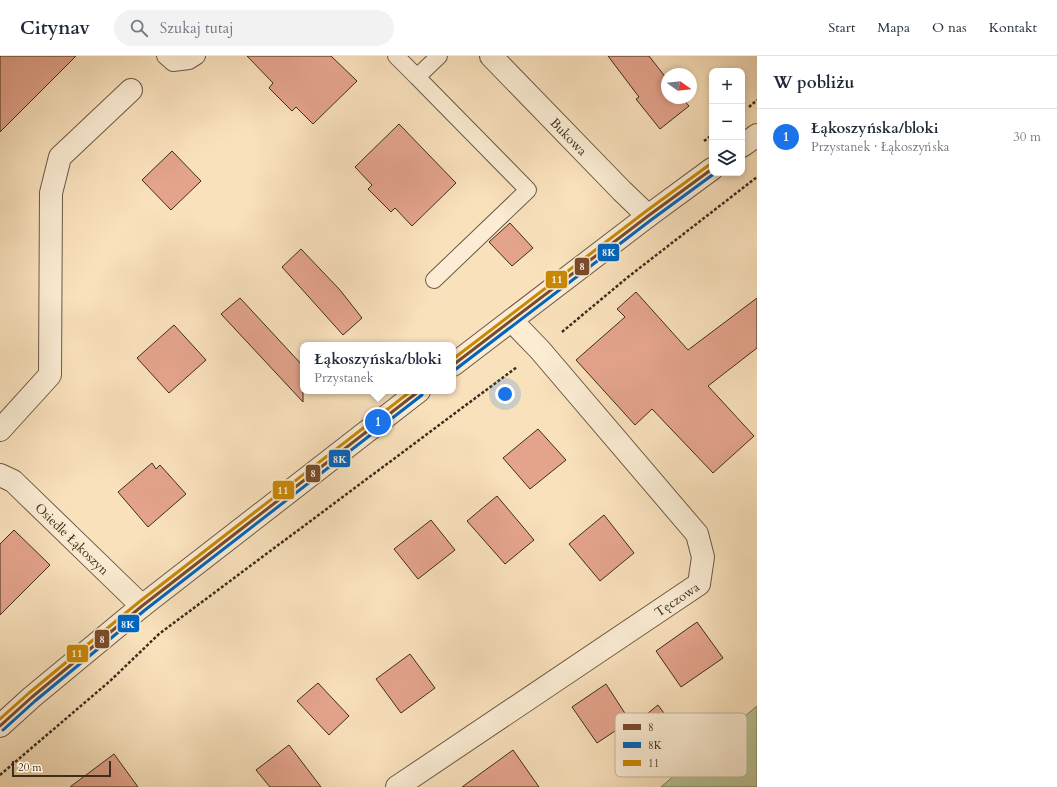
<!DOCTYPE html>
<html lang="pl">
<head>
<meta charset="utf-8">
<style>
  :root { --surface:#fff; --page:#f2f2f3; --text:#1f2937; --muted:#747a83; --line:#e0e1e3; --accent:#1a73e8 }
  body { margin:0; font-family:Cardo,serif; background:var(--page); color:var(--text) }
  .controls { position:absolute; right:12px; top:12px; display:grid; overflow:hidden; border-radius:8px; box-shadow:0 2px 6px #0003 }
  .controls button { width:36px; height:36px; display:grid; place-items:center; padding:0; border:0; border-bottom:1px solid var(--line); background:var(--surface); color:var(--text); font:20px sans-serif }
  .compass { position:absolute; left:661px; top:12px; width:36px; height:36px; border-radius:50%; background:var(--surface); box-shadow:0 2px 6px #0003; rotate:105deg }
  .scale { position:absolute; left:12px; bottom:10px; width:99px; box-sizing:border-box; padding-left:4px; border:2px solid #3c2d1d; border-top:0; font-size:11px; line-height:14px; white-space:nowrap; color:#3c2d1d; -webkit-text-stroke:3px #fbecd3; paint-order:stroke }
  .you { position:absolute; left:505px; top:338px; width:14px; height:14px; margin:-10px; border:3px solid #fff; border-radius:50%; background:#1a73e8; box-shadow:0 0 0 6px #1a73e833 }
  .badge { display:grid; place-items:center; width:26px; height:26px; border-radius:50%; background:var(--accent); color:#fff; font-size:13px; font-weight:700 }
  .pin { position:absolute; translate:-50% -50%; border:2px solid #fff; box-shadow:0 1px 4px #0006 }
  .popup { position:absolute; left:300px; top:286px; width:156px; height:52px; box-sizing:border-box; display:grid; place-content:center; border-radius:8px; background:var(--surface); filter:drop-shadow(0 1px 3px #0005); font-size:13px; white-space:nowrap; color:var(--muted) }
  .popup b { font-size:15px; color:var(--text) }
  .popup::after { content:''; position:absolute; left:50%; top:100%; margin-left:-8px; border:8px solid transparent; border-top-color:var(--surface) }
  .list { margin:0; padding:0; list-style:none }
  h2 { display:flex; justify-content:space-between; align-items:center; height:52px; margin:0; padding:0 16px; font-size:17px }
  h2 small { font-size:13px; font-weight:400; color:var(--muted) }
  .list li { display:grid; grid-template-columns:26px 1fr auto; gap:12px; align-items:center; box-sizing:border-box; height:56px; padding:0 16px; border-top:1px solid var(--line) }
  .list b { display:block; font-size:15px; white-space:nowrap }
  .list p { margin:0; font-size:13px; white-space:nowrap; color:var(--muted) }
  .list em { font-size:13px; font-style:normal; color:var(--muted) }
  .icon { flex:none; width:22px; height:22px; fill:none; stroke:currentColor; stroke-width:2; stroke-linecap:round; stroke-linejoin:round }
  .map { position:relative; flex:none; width:757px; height:731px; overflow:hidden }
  header { display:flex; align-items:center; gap:24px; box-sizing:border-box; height:56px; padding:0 20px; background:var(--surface); border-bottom:1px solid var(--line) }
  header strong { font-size:19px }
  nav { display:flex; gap:22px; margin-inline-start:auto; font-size:14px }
  .search { width:280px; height:36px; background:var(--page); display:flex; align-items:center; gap:10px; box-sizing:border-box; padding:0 14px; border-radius:22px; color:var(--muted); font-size:15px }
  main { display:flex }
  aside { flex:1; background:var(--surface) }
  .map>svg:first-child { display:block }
</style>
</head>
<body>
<header>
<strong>Citynav</strong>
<div class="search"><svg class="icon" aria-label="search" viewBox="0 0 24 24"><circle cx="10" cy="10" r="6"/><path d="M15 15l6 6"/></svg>Szukaj tutaj</div>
<nav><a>Start</a><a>Mapa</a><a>O nas</a><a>Kontakt</a></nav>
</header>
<main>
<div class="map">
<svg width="757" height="731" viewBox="0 0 757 731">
  <rect width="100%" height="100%" fill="#f9e1bc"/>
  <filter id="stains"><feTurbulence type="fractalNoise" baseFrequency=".005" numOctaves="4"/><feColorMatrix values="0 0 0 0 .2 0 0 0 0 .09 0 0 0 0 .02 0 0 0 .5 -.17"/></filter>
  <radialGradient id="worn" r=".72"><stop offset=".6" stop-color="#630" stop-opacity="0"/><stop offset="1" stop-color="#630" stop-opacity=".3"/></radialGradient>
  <path fill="#b8c495" stroke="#7a7859" d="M 757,650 L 757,731 L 661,731 Z"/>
  <path fill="#e4a48c" stroke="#3c2d1d" d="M 0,0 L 76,0 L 0,76 Z
    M 247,0 L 331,0 L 357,25 L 313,68 L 296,51 L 292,55 L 269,32 L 273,27 Z
    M 608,0 L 649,0 L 667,23 L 667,42 L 682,42 L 689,50 L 660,73 L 636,43 L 639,41 Z
    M 399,68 L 456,127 L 412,170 L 395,152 L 391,156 L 368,133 L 372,129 L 355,111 Z
    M 172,95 L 201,125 L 171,154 L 142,124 Z
    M 510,167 L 533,192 L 512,210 L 489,186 Z
    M 301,193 L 340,234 L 362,262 L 343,279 L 282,211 Z
    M 636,236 L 688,294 L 757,242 L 757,292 L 708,330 L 754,380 L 713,417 L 652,353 L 635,369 L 576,304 L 625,261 L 617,253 Z
    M 240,242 L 303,310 L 303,346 L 221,258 Z
    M 174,269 L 206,304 L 169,337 L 137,302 Z
    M 538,373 L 566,404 L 530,433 L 503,402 Z
    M 152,407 L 156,413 L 160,409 L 186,438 L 148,471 L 118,436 Z
    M 497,440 L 534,484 L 505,508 L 467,465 Z
    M 604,459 L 634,497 L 600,525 L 569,488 Z
    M 431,464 L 455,494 L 418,523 L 394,493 Z
    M 14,474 L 50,509 L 0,559 L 0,488 Z
    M 697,566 L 723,602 L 681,631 L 656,595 Z
    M 410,598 L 435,632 L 401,657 L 376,623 Z
    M 318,627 L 349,660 L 329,679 L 297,645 Z
    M 606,628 L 630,665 L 597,687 L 572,651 Z
    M 658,649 L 675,672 L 642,696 L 626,675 Z
    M 289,689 L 321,731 L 270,731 L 256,714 Z
    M 513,694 L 539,731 L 462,731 Z
    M 114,698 L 138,731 L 70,731 Z"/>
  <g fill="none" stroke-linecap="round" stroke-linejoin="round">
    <g stroke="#6b5a45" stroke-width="18">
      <path id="service" d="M 165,0 L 173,7 L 189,5 L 197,0
        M 396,0 L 417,21 L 439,0
        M 417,21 L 528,134 L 434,224"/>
    </g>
    <g stroke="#6b5a45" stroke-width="24">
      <g id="minor">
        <path id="s1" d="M 491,0 L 622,135 L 648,160"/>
        <path d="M 0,374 L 50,319 L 51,137 L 60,101 L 131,34"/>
        <path id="s2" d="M 0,419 L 13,425 L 142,550"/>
        <path id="s3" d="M 397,731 L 699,528 L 703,501 L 697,478 L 540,294 L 512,265"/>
      </g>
    </g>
    <g stroke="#6b5a45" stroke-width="24">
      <path id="tertiary" d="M 742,90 L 757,79
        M 453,309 L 648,160 L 712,113
        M 0,670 L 32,641 L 142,550 L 419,335"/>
    </g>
    <path stroke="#3c2d1d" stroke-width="2.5" stroke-dasharray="3 2" stroke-linecap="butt" d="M 749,51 L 757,44
      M 704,85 L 712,79
      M 562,276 L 628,221 L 757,121
      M 0,719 L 110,625 L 159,578 L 517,311"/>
    <use href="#service" stroke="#fbecd3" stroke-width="16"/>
    <use href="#minor" stroke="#fbecd3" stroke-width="22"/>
    <use href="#tertiary" stroke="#fbecd3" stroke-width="22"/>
    <g stroke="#fbecd3" stroke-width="6">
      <path id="bus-1" d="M 453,309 L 648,160 L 712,113
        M 0,670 L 32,641 L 142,550 L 419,335"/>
    </g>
    <g stroke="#fbecd3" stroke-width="6">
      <path id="bus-2" d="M 456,313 L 651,164 L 715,117
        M 3,674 L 35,645 L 145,554 L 422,339"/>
    </g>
    <g stroke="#fbecd3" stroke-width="6">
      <path id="bus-3" d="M 453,303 L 645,156 L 709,109
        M 0,663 L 29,637 L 139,546 L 411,335"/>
    </g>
    <use href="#bus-1" stroke="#7a4b2a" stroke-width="3"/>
    <use href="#bus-2" stroke="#0065bd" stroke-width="3"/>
    <use href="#bus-3" stroke="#c88807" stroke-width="3"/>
  </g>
  <g text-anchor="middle" stroke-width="4" stroke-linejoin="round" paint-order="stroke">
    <g font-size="13" fill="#3c2d1d" stroke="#fbecd3">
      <text dy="5" stroke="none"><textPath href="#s1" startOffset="112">Bukowa</textPath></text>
      <text dy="5" stroke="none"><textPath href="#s2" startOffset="97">Osiedle Łąkoszyn</textPath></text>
      <text dy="5" stroke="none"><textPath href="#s3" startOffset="337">Tęczowa</textPath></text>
    </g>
  </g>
  <rect x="615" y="657" width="132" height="64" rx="6" fill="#fbecd3" stroke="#c2b39c" stroke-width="1"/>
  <rect x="623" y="668" width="18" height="6" fill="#7a4b2a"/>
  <rect x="623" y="686" width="18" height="6" fill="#0065bd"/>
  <rect x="623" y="704" width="18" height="6" fill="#c88807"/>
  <g font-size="11" fill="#3c2d1d">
    <text x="648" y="675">8</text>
    <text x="648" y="693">8K</text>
    <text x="648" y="711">11</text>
  </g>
  <g stroke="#fbecd3" stroke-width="1.5">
    <rect x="597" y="187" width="23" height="19" rx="4" fill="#0065bd"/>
    <rect x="574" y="201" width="16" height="19" rx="4" fill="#7a4b2a"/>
    <rect x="545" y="214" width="23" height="19" rx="4" fill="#c88807"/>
    <rect x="328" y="393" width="23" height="19" rx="4" fill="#0065bd"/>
    <rect x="305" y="408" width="16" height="19" rx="4" fill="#7a4b2a"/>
    <rect x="272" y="424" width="23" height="20" rx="4" fill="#c88807"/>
    <rect x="117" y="558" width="23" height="19" rx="4" fill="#0065bd"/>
    <rect x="94" y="573" width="16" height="20" rx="4" fill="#7a4b2a"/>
    <rect x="66" y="588" width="23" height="19" rx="4" fill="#c88807"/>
  </g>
  <g font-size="11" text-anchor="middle" font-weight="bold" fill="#fff">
    <text x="609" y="200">8K</text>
    <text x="582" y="214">8</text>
    <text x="557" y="227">11</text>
    <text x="340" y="407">8K</text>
    <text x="313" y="421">8</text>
    <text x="283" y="438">11</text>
    <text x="128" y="572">8K</text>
    <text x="102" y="587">8</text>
    <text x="77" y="601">11</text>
  </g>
  <rect width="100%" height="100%" filter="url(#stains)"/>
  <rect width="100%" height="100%" fill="url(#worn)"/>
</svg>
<div class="controls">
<button>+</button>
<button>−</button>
<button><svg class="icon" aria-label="layers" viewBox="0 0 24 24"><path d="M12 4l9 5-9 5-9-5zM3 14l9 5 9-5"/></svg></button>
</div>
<svg class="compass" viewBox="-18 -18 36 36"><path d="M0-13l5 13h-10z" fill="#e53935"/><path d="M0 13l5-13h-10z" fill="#747a83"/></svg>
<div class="scale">20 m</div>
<div class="you"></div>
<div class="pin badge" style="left:378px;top:366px">1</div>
<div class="popup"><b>Łąkoszyńska/bloki</b>Przystanek</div>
</div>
<aside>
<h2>W pobliżu<small></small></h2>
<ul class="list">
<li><span class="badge">1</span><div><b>Łąkoszyńska/bloki</b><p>Przystanek · Łąkoszyńska</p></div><em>30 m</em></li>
</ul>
</aside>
</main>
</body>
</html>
